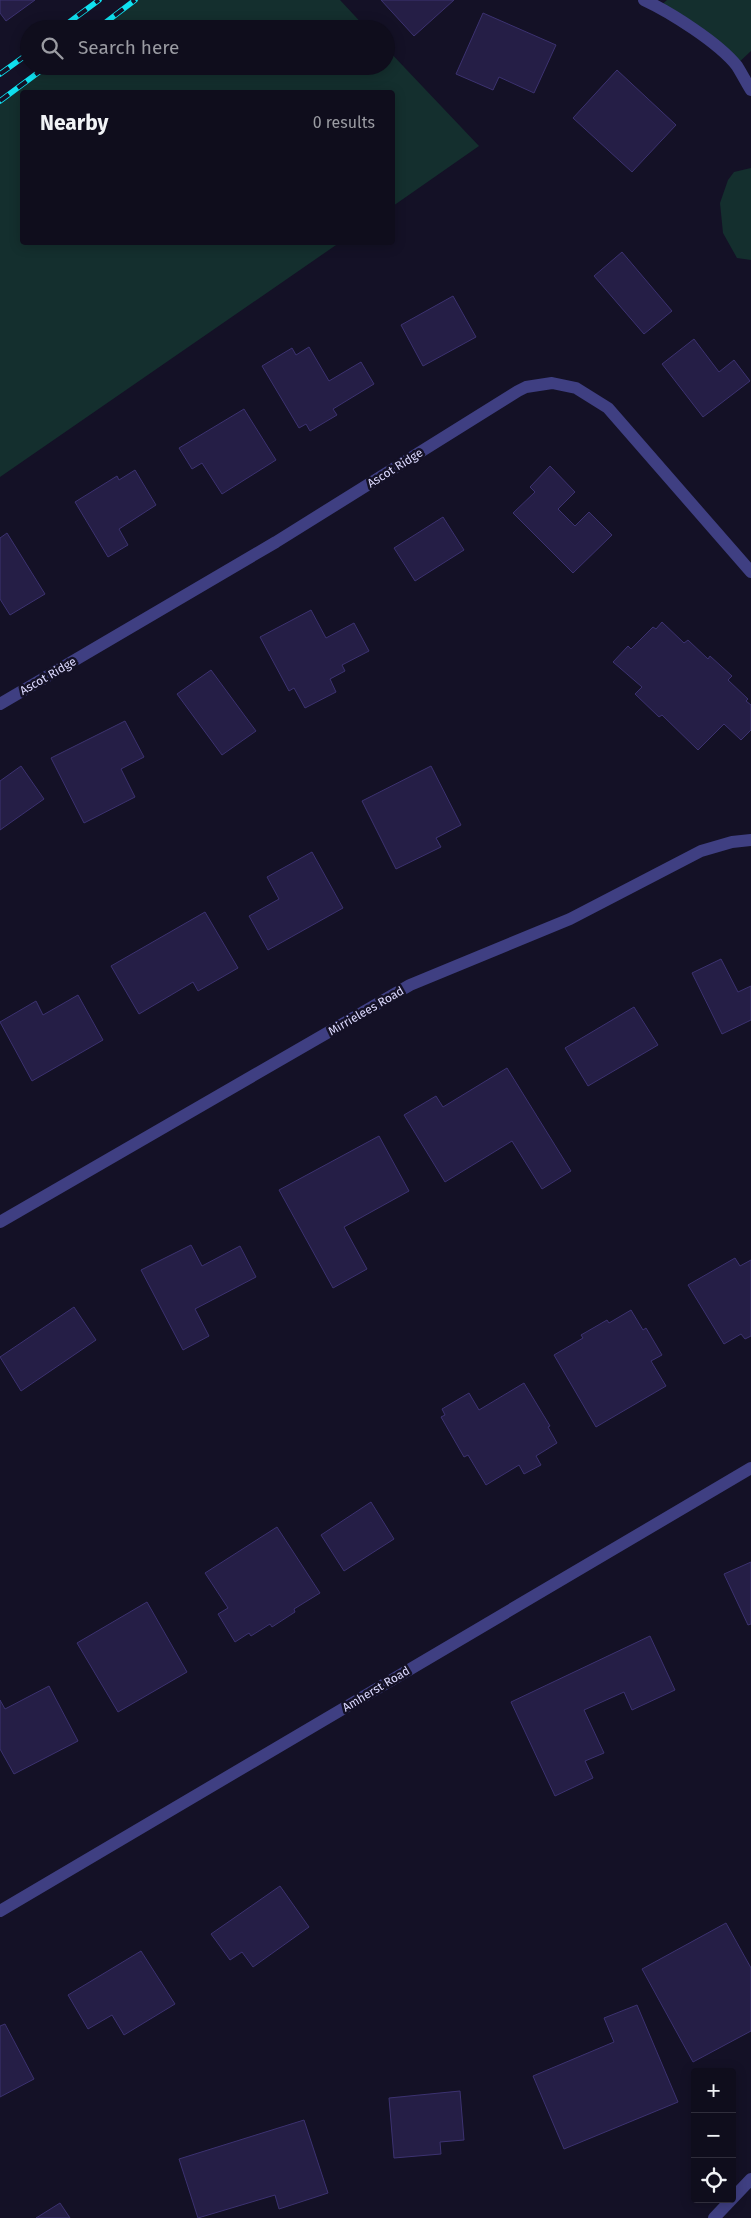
<!DOCTYPE html>
<html lang="en">
<head>
<meta charset="utf-8">
<style>
  :root { --surface:#0f0d1c; --page:#181625; --text:#f1f3f6; --muted:#9b9ca3; --line:#2f2d3b }
  body { margin:0; font-family:"Fira Sans",sans-serif; background:var(--page); color:var(--text) }
  .controls { position:absolute; right:15px; bottom:15px; display:grid; overflow:hidden; border-radius:5px; box-shadow:0 2px 12px #0003 }
  .controls button { width:45px; height:45px; display:grid; place-items:center; padding:0; border:0; border-bottom:1px solid var(--line); background:var(--surface); color:var(--text); font:25px sans-serif }
  .list { margin:0; padding:0; list-style:none }
  h2 { display:flex; justify-content:space-between; align-items:center; height:65px; margin:0; padding:0 20px; font-size:21px }
  h2 small { font-size:16px; font-weight:400; color:var(--muted) }
  .icon { flex:none; width:28px; height:28px; fill:none; stroke:currentColor; stroke-width:2; stroke-linecap:round; stroke-linejoin:round }
  .map { position:relative; flex:none; width:751px; height:2218px; overflow:hidden }
  .search { position:absolute; background:var(--surface); box-shadow:0 2px 12px #0003; left:20px; top:20px; width:375px; height:55px; display:flex; align-items:center; gap:12px; box-sizing:border-box; padding:0 18px; border-radius:28px; color:var(--muted); font-size:19px }
  .panel { position:absolute; background:var(--surface); box-shadow:0 2px 12px #0003; left:20px; top:90px; width:375px; height:155px; border-radius:5px }
  .map>svg:first-child { display:block }
</style>
</head>
<body>
<div class="map">
<svg width="751" height="2218" viewBox="0 0 751 2218">
  <rect width="100%" height="100%" fill="#141126"/>
  <path fill="#142f2e" d="M 135,0 L 340,0 L 367,29 L 97,29 Z
    M 667,0 L 751,0 L 751,51 L 736,65 L 659,7 Z
    M 386,48 L 479,146 L 393,206 L 392,92 L 22,92 L 22,242 L 339,243 L 0,477 L 0,101 L 47,66 L 386,66 Z
    M 751,168 L 751,260 L 737,258 L 723,233 L 720,203 L 728,180 L 734,172 Z"/>
  <path fill="#251e46" stroke="#3c3270" d="M 0,0 L 35,0 L 6,21 L 0,13 Z
    M 381,0 L 454,0 L 414,36 Z
    M 483,13 L 556,45 L 534,93 L 499,77 L 493,90 L 456,74 Z
    M 617,70 L 676,125 L 632,172 L 573,118 Z
    M 622,252 L 672,311 L 644,334 L 594,276 Z
    M 453,296 L 476,337 L 423,366 L 401,325 Z
    M 694,339 L 719,372 L 734,360 L 750,381 L 703,417 L 662,364 Z
    M 309,347 L 329,381 L 361,362 L 374,384 L 333,409 L 337,415 L 310,431 L 306,424 L 299,428 L 262,366 L 292,348 L 296,355 Z
    M 244,409 L 276,460 L 222,494 L 202,463 L 192,469 L 179,448 Z
    M 550,466 L 575,492 L 558,509 L 575,526 L 589,512 L 612,535 L 573,573 L 513,513 L 535,492 L 530,487 Z
    M 135,470 L 156,505 L 119,529 L 128,545 L 108,557 L 75,502 L 117,476 L 119,480 Z
    M 443,517 L 464,550 L 415,581 L 394,548 Z
    M 7,533 L 45,594 L 10,615 L 0,599 L 0,538 Z
    M 311,610 L 326,638 L 354,623 L 369,651 L 342,665 L 345,671 L 330,679 L 336,692 L 305,708 L 294,688 L 289,691 L 260,637 Z
    M 662,622 L 684,643 L 688,640 L 708,659 L 710,656 L 732,676 L 728,680 L 748,699 L 746,701 L 751,705 L 751,730 L 741,740 L 724,724 L 698,750 L 662,715 L 659,717 L 635,694 L 642,687 L 613,662 L 628,646 L 631,649 L 653,627 L 656,629 Z
    M 211,670 L 256,731 L 222,755 L 177,694 Z
    M 125,721 L 144,757 L 121,769 L 135,797 L 84,823 L 51,758 Z
    M 21,766 L 44,799 L 0,830 L 0,781 Z
    M 431,766 L 461,825 L 436,838 L 441,847 L 396,869 L 362,801 Z
    M 312,852 L 343,908 L 268,950 L 249,916 L 279,899 L 267,877 Z
    M 205,912 L 238,968 L 198,991 L 193,982 L 139,1014 L 111,966 Z
    M 721,959 L 738,992 L 751,986 L 751,1020 L 722,1034 L 692,973 Z
    M 78,995 L 103,1040 L 32,1081 L 0,1022 L 36,1001 L 43,1015 Z
    M 634,1007 L 658,1045 L 588,1086 L 565,1048 Z
    M 507,1068 L 571,1171 L 542,1189 L 512,1141 L 445,1182 L 404,1115 L 436,1096 L 443,1107 Z
    M 379,1136 L 409,1191 L 344,1227 L 367,1269 L 333,1288 L 279,1190 Z
    M 191,1245 L 202,1266 L 240,1246 L 256,1277 L 195,1309 L 209,1336 L 183,1350 L 141,1270 Z
    M 735,1258 L 740,1266 L 751,1260 L 751,1336 L 745,1339 L 741,1334 L 724,1344 L 688,1285 Z
    M 74,1307 L 96,1340 L 21,1391 L 0,1357 Z
    M 631,1310 L 643,1330 L 646,1328 L 662,1355 L 651,1361 L 666,1386 L 596,1427 L 554,1355 L 583,1338 L 581,1335 L 607,1320 L 609,1323 Z
    M 524,1383 L 550,1426 L 548,1427 L 557,1443 L 536,1456 L 541,1465 L 524,1474 L 519,1465 L 486,1485 L 468,1455 L 464,1457 L 441,1417 L 445,1415 L 442,1409 L 469,1393 L 479,1410 Z
    M 371,1502 L 394,1539 L 344,1571 L 321,1535 Z
    M 277,1527 L 320,1593 L 294,1609 L 295,1612 L 272,1627 L 270,1624 L 251,1636 L 249,1633 L 235,1642 L 218,1614 L 228,1608 L 205,1573 Z
    M 751,1562 L 751,1624 L 748,1625 L 724,1574 Z
    M 147,1602 L 187,1672 L 118,1712 L 77,1643 Z
    M 650,1636 L 675,1690 L 632,1710 L 624,1692 L 584,1710 L 604,1753 L 585,1761 L 593,1778 L 555,1796 L 511,1702 Z
    M 49,1686 L 78,1741 L 14,1774 L 0,1749 L 0,1700 L 5,1709 Z
    M 280,1886 L 309,1927 L 253,1967 L 242,1952 L 230,1960 L 211,1934 Z
    M 726,1923 L 751,1968 L 751,2031 L 693,2062 L 642,1969 Z
    M 141,1951 L 175,2004 L 124,2035 L 112,2015 L 88,2029 L 68,1995 Z
    M 637,2005 L 678,2102 L 564,2149 L 533,2076 L 614,2042 L 604,2018 Z
    M 5,2024 L 34,2079 L 0,2097 L 0,2026 Z
    M 460,2091 L 464,2140 L 440,2142 L 441,2154 L 394,2158 L 389,2098 Z
    M 304,2120 L 328,2193 L 279,2209 L 275,2195 L 198,2218 L 179,2159 Z
    M 60,2203 L 70,2218 L 36,2218 Z"/>
  <g fill="none" stroke-linecap="round" stroke-linejoin="round">
    <path stroke="#3f3f82" stroke-width="12" d="M 644,0 C 670,12 719,43 737,66 C 742,74 746,82 751,90
      M 0,704 L 276,542 L 518,391 L 526,387 L 552,383 L 576,388 L 608,408 L 751,572
      M 0,1222 L 410,985 L 570,919 L 701,851 L 732,842 L 751,840
      M 0,1911 L 751,1468
      M 714,2218 L 751,2179"/>
    <g stroke="#10e1f0" stroke-width="5.5">
      <path id="rail" d="M 60,29 L 99,0
        M 97,29 L 135,0
        M 0,74 L 29,53
        M 0,101 L 47,66"/>
    </g>
    <use href="#rail" stroke="#141126" stroke-width="4" stroke-dasharray="11" stroke-linecap="butt"/>
  </g>
  <g text-anchor="middle" stroke-width="5" stroke-linejoin="round" paint-order="stroke">
    <g font-size="12" fill="#dbd8fd" stroke="#141126">
      <text transform="translate(395 468) rotate(-32)" y="4">Ascot Ridge</text>
      <text transform="translate(48 676) rotate(-30)" y="4">Ascot Ridge</text>
      <text transform="translate(366 1011) rotate(-30)" y="4">Mirrielees Road</text>
      <text transform="translate(376 1689) rotate(-31)" y="4">Amherst Road</text>
    </g>
  </g>
</svg>
<div class="controls">
<button>+</button>
<button>−</button>
<button><svg class="icon" aria-label="locate" viewBox="0 0 24 24"><circle cx="12" cy="12" r="6"/><path d="M12 2v4M12 18v4M2 12h4M18 12h4"/></svg></button>
</div>
<div class="search"><svg class="icon" aria-label="search" viewBox="0 0 24 24"><circle cx="10" cy="10" r="6"/><path d="M15 15l6 6"/></svg>Search here</div>
<section class="panel">
<h2>Nearby<small>0 results</small></h2>
<ul class="list">
</ul>
</section>
</div>
</body>
</html>
